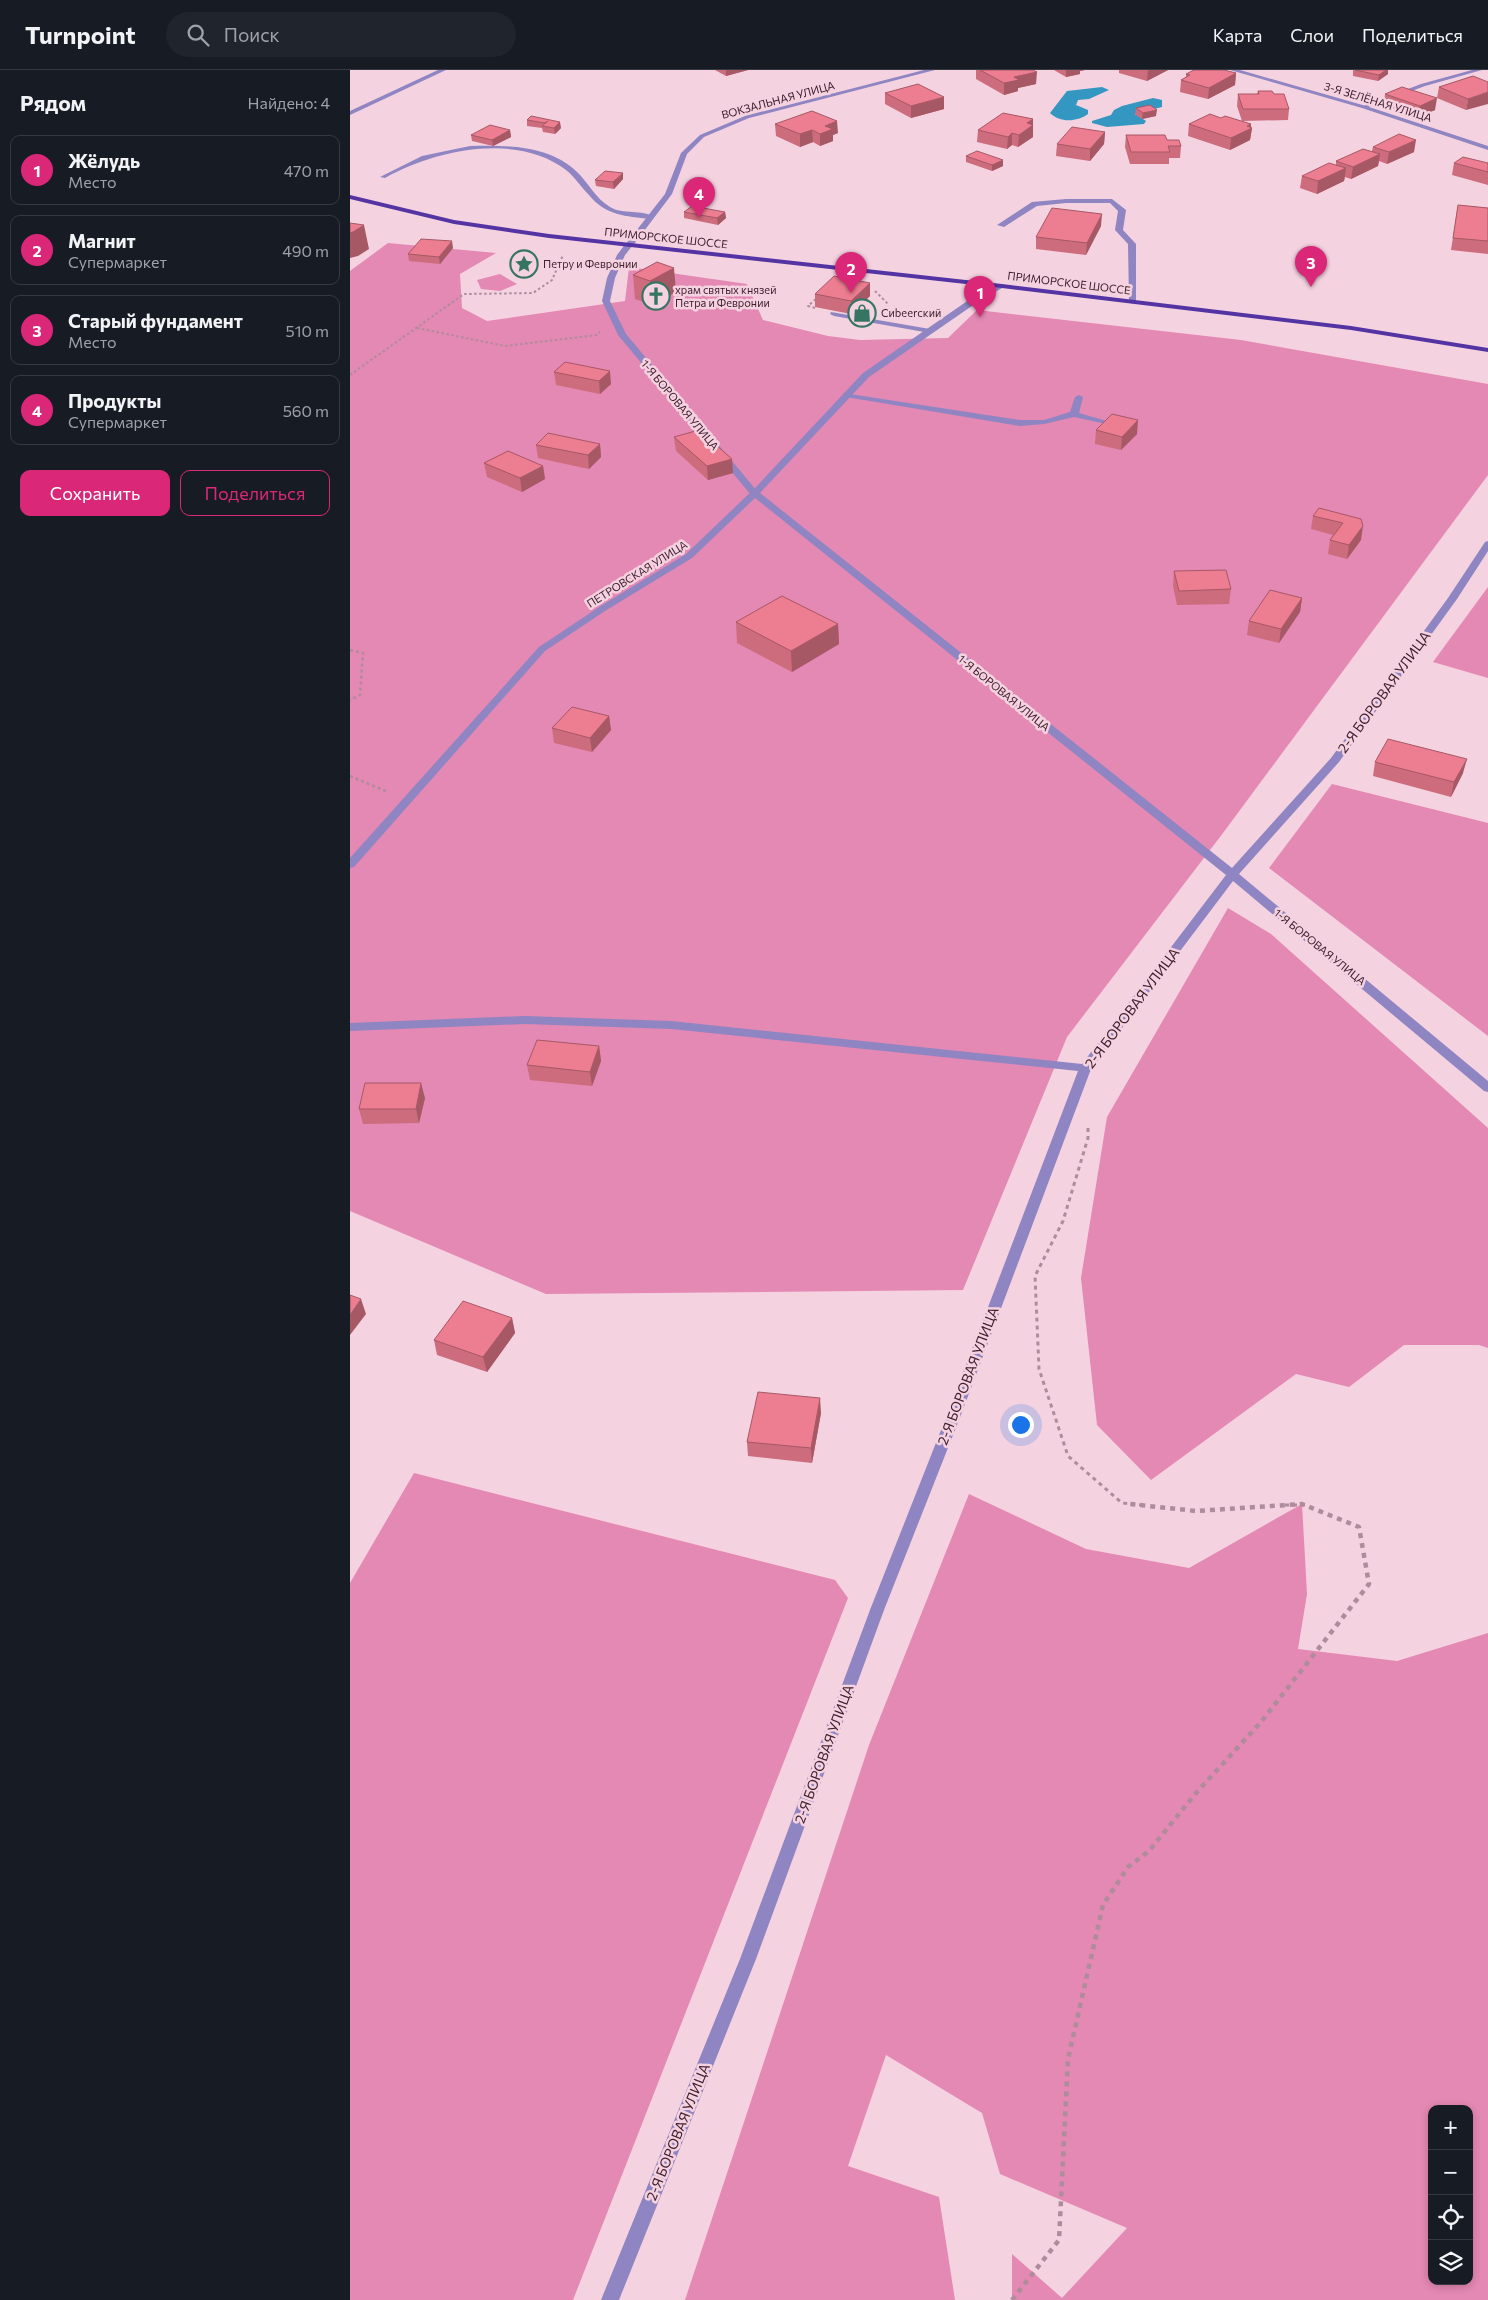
<!DOCTYPE html>
<html lang="ru">
<head>
<meta charset="utf-8">
<style>
  :root { --surface:#171b24; --page:#20242c; --text:#f1f3f6; --muted:#9ea1a6; --line:#363941; --accent:#db2777 }
  body { margin:0; font-family:Commissioner,sans-serif; background:var(--page); color:var(--text) }
  .controls { position:absolute; right:15px; bottom:15px; display:grid; overflow:hidden; border-radius:10px; box-shadow:0 2px 8px #0003 }
  .controls button { width:45px; height:45px; display:grid; place-items:center; padding:0; border:0; border-bottom:1px solid var(--line); background:var(--surface); color:var(--text); font:25px sans-serif }
  .you { position:absolute; left:670px; top:1354px; width:18px; height:18px; margin:-12px; border:4px solid #fff; border-radius:50%; background:#1a73e8; box-shadow:0 0 0 8px #1a73e833 }
  .badge { display:grid; place-items:center; width:32px; height:32px; border-radius:50%; background:var(--accent); color:#fff; font-size:16px; font-weight:700 }
  .pin { position:absolute; translate:-50% -41px; filter:drop-shadow(0 1px 2px #0008) }
  .pin::after { content:''; position:absolute; top:26px; width:18px; height:15px; background:inherit; clip-path:polygon(0 0,100% 0,50% 100%) }
  .list { margin:0; padding:0; list-style:none }
  h2 { display:flex; justify-content:space-between; align-items:center; height:65px; margin:0; padding:0 20px; font-size:21px }
  h2 small { font-size:16px; font-weight:400; color:var(--muted) }
  .list li { display:grid; grid-template-columns:32px 1fr auto; gap:15px; align-items:center; box-sizing:border-box; height:70px; margin:0 10px 10px; padding:0 10px; border:1px solid var(--line); border-radius:10px }
  .list b { display:block; font-size:19px; white-space:nowrap }
  .list p { margin:0; font-size:16px; white-space:nowrap; color:var(--muted) }
  .list em { font-size:16px; font-style:normal; color:var(--muted) }
  .actions { display:flex; gap:10px; padding:15px 20px }
  .actions a { flex:1; padding:11px 0; border:1px solid var(--accent); border-radius:10px; text-align:center; font-size:18px; color:var(--accent) }
  .actions .main { background:var(--accent); color:#fff }
  .icon { flex:none; width:28px; height:28px; fill:none; stroke:currentColor; stroke-width:2; stroke-linecap:round; stroke-linejoin:round }
  .map { position:relative; flex:none; width:1138px; height:2230px; overflow:hidden }
  header { display:flex; align-items:center; gap:30px; box-sizing:border-box; height:70px; padding:0 25px; background:var(--surface); border-bottom:1px solid var(--line) }
  header strong { font-size:24px }
  nav { display:flex; gap:28px; margin-inline-start:auto; font-size:18px }
  .search { width:350px; height:45px; background:var(--page); display:flex; align-items:center; gap:12px; box-sizing:border-box; padding:0 18px; border-radius:28px; color:var(--muted); font-size:19px }
  main { display:flex }
  aside { flex:1; background:var(--surface) }
  .map>svg:first-child { display:block }
</style>
</head>
<body>
<header>
<strong>Turnpoint</strong>
<div class="search"><svg class="icon" aria-label="search" viewBox="0 0 24 24"><circle cx="10" cy="10" r="6"/><path d="M15 15l6 6"/></svg>Поиск</div>
<nav><a>Карта</a><a>Слои</a><a>Поделиться</a></nav>
</header>
<main>
<aside>
<h2>Рядом<small>Найдено: 4</small></h2>
<ul class="list">
<li><span class="badge">1</span><div><b>Жёлудь</b><p>Место</p></div><em>470 m</em></li>
<li><span class="badge">2</span><div><b>Магнит</b><p>Супермаркет</p></div><em>490 m</em></li>
<li><span class="badge">3</span><div><b>Старый фундамент</b><p>Место</p></div><em>510 m</em></li>
<li><span class="badge">4</span><div><b>Продукты</b><p>Супермаркет</p></div><em>560 m</em></li>
</ul>
<div class="actions"><a class="main">Сохранить</a><a>Поделиться</a></div>
</aside>
<div class="map">
<svg width="1138" height="2230" viewBox="0 0 1138 2230">
  <rect width="100%" height="100%" fill="#f5d2e0"/>
  <path fill="#e488b4" fill-rule="evenodd" d="M 38,173 L 146,183 L 110,204 L 112,238 L 137,251 L 275,231 L 279,197 L 397,214 L 413,250 L 478,266 L 510,270 L 598,268 L 627,240 L 891,270 L 1138,314 L 1138,405 L 873,763 L 717,967 L 613,1220 L 196,1224 L 0,1141 L 0,201 Z
    M 150,204 L 167,214 L 150,221 L 131,219 L 127,210 Z
    M 1138,517 L 1138,608 L 1083,592 Z
    M 982,714 L 1138,753 L 1138,966 L 919,798 Z
    M 878,838 L 921,864 L 1138,1058 L 1138,1278 L 1129,1275 L 1054,1275 L 999,1317 L 946,1304 L 801,1410 L 747,1355 L 731,1208 L 757,1047 Z
    M 64,1403 L 485,1510 L 498,1528 L 223,2230 L 0,2230 L 0,1513 Z
    M 619,1424 L 736,1479 L 839,1498 L 952,1434 L 957,1524 L 948,1579 L 1047,1591 L 1138,1563 L 1138,2230 L 662,2230 L 662,2184 L 712,2228 L 777,2158 L 650,2104 L 632,2043 L 536,1985 L 498,2096 L 589,2127 L 605,2230 L 335,2230 L 519,1675 ZM 1082,2039 L 1119,2039 L 1119,2211 L 1082,2211 Z"/>
  <path fill="#3397c2" d="M 752,17 L 759,20 L 739,29 L 728,30 L 726,35 L 738,40 L 738,44 C 727,52 710,53 700,43 L 717,21 Z
    M 803,28 L 812,30 L 812,37 L 785,44 L 796,51 L 794,54 L 757,57 L 742,53 L 742,51 L 761,45 L 764,40 L 772,36 Z"/>
  <g fill="none" stroke-linecap="round" stroke-linejoin="round">
    <path stroke="#ae8c9b" stroke-width="2" stroke-dasharray="2.5 2.5" stroke-linecap="butt" d="M 525,221 L 538,234
      M 465,238 L 458,236 L 467,228
      M 67,258 L 155,276 L 247,265 L 250,262
      M 0,305 L 114,224 L 183,223 L 202,210 L 213,185"/>
    <path stroke="#ae8c9b" stroke-width="2.5" stroke-dasharray="3 3" stroke-linecap="butt" d="M 0,580 L 13,583 L 10,625 L 0,630
      M 0,706 L 38,722"/>
    <path stroke="#ae8c9b" stroke-width="3" stroke-dasharray="4 4" stroke-linecap="butt" d="M 738,1058 L 738,1068 L 713,1151 L 685,1206 L 689,1299 L 718,1386 L 772,1433 L 791,1435
      M 935,1435 L 955,1435"/>
    <path stroke="#ae8c9b" stroke-width="4.5" stroke-dasharray="5 5" stroke-linecap="butt" d="M 662,2230 L 709,2170 L 718,1989 L 753,1835 L 778,1797 L 799,1781 L 846,1723 L 911,1652 L 1019,1514 L 1009,1457 L 952,1434 L 846,1441 L 780,1434"/>
    <path fill="#8f85c2" fill-rule="evenodd" d="M 1122,0 L 1132,0 L 1075,16 L 1016,38 L 1011,37 L 1071,14 Z
      M 120,76 C 155,75 198,75 226,101 C 238,112 245,128 260,137 C 273,145 292,139 304,147 L 300,149 C 276,146 256,146 239,125 C 231,117 225,107 216,100 C 167,62 85,80 35,108 L 30,107 L 72,86 Z
      M 716,129 L 762,129 L 776,140 L 773,160 L 786,174 L 786,234 L 779,232 L 778,174 L 765,160 L 768,141 L 760,133 L 716,133 L 687,136 L 654,157 L 647,155 L 682,132 Z
      M 481,242 L 580,259 L 584,261 L 580,263 L 484,246 L 480,244 Z
      M 493,323 L 670,350 L 694,350 L 720,342 L 725,327 L 729,325 L 733,327 L 729,343 L 760,352 L 756,354 L 724,347 L 694,354 L 670,356 L 496,327 L 493,327 Z
      M 527,1534 L 532,1536 L 534,1540 L 406,1889 L 269,2230 L 251,2230 L 390,1889 L 520,1540 L 522,1536 Z"/>
    <path fill="#8f85c2" fill-rule="evenodd" d="M 276,173 L 283,175 L 275,185 L 265,208 L 260,231 L 276,264 L 407,421 L 407,425 L 401,425 L 268,265 L 252,231 L 257,208 L 267,185 Z"/>
    <path fill="#8f85c2" fill-rule="evenodd" d="M 88,0 L 96,0 L 0,45 L 0,41 Z
      M 880,0 L 890,0 L 1016,36 L 1138,76 L 1138,80 L 1012,38 Z
      M 649,214 L 656,216 L 632,229 L 519,307 L 410,423 L 882,798 L 981,688 L 1098,528 L 1135,472 L 1138,471 L 1138,481 L 1107,529 L 989,692 L 889,804 L 1138,1011 L 1138,1022 L 1134,1021 L 883,811 L 741,999 L 609,1350 L 534,1540 L 532,1544 L 527,1546 L 522,1544 L 520,1540 L 595,1350 L 728,1001 L 321,959 L 175,954 L 0,961 L 0,953 L 175,946 L 321,951 L 732,994 L 876,805 L 405,428 L 342,488 L 255,541 L 195,581 L 4,797 L 0,798 L 0,788 L 189,577 L 249,537 L 336,484 L 406,417 L 513,303 L 626,225 Z"/>
    <path fill="#8f85c2" fill-rule="evenodd" d="M 574,0 L 585,0 L 399,48 L 354,67 L 337,84 L 322,124 L 282,177 L 275,175 L 315,124 L 331,83 L 350,65 L 395,46 Z"/>
    <path fill="#5434a3" fill-rule="evenodd" d="M 0,125 L 104,150 L 199,164 L 652,214 L 1001,256 L 1138,278 L 1138,282 L 1001,260 L 652,218 L 199,168 L 104,154 L 0,129 Z"/>
  </g>
  <path fill="#cc6c7c" d="M 365,0 L 398,0 L 376,6 Z
    M 626,0 L 683,0 L 686,14 L 668,18 L 668,21 L 654,25 L 626,9 Z
    M 704,0 L 735,0 L 730,1 L 730,4 L 716,7 Z
    M 769,0 L 818,0 L 797,11 L 769,3 Z
    M 1003,0 L 1038,4 L 1028,11 L 1003,6 Z
    M 886,3 L 885,15 L 858,29 L 830,22 L 831,10 L 836,8 L 836,4 Z
    M 1123,6 L 1116,40 L 1087,28 L 1089,17 Z
    M 908,21 L 924,24 L 939,39 L 938,50 L 892,51 L 887,36 L 888,24 L 907,24 Z
    M 535,23 L 594,39 L 561,48 L 535,34 Z
    M 1035,24 L 1085,40 L 1068,47 L 1034,35 Z
    M 786,38 L 806,46 L 792,49 L 785,44 Z
    M 181,46 L 211,58 L 205,64 L 193,62 L 192,58 L 177,56 L 177,50 Z
    M 683,49 L 683,67 L 668,77 L 662,75 L 657,79 L 627,72 L 628,60 Z
    M 425,54 L 488,63 L 483,65 L 483,71 L 470,76 L 463,72 L 450,77 L 426,66 Z
    M 839,54 L 901,58 L 902,58 L 900,70 L 880,80 L 838,66 Z
    M 160,60 L 161,67 L 143,76 L 122,71 L 121,65 Z
    M 755,62 L 754,74 L 740,91 L 706,86 L 707,74 Z
    M 776,65 L 817,70 L 831,76 L 830,88 L 819,88 L 819,94 L 780,94 L 775,77 Z
    M 1023,77 L 1064,82 L 1037,94 L 1029,91 L 1028,96 L 1001,109 L 995,107 L 994,111 L 967,124 L 950,118 L 952,106 L 986,95 L 986,91 L 1022,81 Z
    M 616,86 L 653,96 L 642,101 L 616,92 Z
    M 1104,93 L 1138,93 L 1138,115 L 1102,105 Z
    M 273,109 L 264,119 L 246,116 L 245,110 Z
    M 1108,135 L 1138,138 L 1138,184 L 1101,180 Z
    M 334,142 L 375,142 L 376,148 L 368,155 L 334,148 Z
    M 751,156 L 736,185 L 686,179 L 686,167 Z
    M 103,178 L 90,194 L 59,191 L 58,184 Z
    M 307,192 L 326,222 L 302,235 L 285,229 L 283,205 Z
    M 465,224 L 520,226 L 501,244 L 465,237 Z
    M 215,292 L 261,314 L 250,324 L 206,315 L 204,302 Z
    M 746,360 L 787,364 L 771,380 L 745,374 Z
    M 324,367 L 382,389 L 383,403 L 358,410 L 326,381 Z
    M 250,374 L 251,387 L 239,399 L 188,388 L 186,375 Z
    M 134,393 L 193,396 L 195,409 L 172,422 L 137,407 Z
    M 963,446 L 1011,449 L 1011,470 L 997,489 L 978,484 L 980,470 L 983,465 L 961,459 Z
    M 824,501 L 881,519 L 879,534 L 827,535 L 823,516 Z
    M 952,528 L 950,542 L 929,573 L 897,565 L 899,551 Z
    M 386,552 L 488,554 L 489,574 L 442,602 L 387,573 Z
    M 259,646 L 261,660 L 242,682 L 204,673 L 202,658 Z
    M 1025,692 L 1113,703 L 1101,727 L 1023,706 Z
    M 249,976 L 251,991 L 242,1016 L 180,1010 L 177,995 Z
    M 75,1028 L 69,1053 L 13,1054 L 9,1039 Z
    M 162,1248 L 165,1263 L 137,1302 L 87,1285 L 84,1270 Z
    M 471,1343 L 462,1393 L 398,1386 L 397,1372 Z"/>
  <path fill="#a65865" d="M 376,0 L 398,0 L 376,6 Z
    M 716,0 L 735,0 L 730,1 L 730,4 L 716,7 Z
    M 798,0 L 818,0 L 797,11 Z
    M 1036,0 L 1038,0 L 1038,4 L 1028,11 L 1029,5 Z
    M 687,2 L 686,14 L 668,18 L 668,21 L 654,25 L 654,13 L 664,7 Z
    M 886,3 L 885,15 L 858,29 L 859,18 Z
    M 1138,22 L 1138,34 L 1116,40 L 1118,29 Z
    M 594,27 L 594,39 L 561,48 L 561,36 Z
    M 1087,28 L 1085,40 L 1068,47 L 1070,36 Z
    M 807,40 L 806,46 L 792,49 L 793,43 Z
    M 683,49 L 683,67 L 668,77 L 669,65 L 677,53 Z
    M 487,51 L 488,63 L 483,65 L 483,71 L 470,76 L 470,64 L 475,56 Z
    M 210,52 L 211,58 L 205,64 L 204,58 Z
    M 901,54 L 901,58 L 902,58 L 900,70 L 880,80 L 881,68 L 897,56 Z
    M 160,60 L 161,67 L 143,76 L 142,70 Z
    M 462,60 L 463,72 L 450,77 L 450,64 Z
    M 755,62 L 754,74 L 740,91 L 740,79 Z
    M 662,63 L 662,75 L 657,79 L 658,67 Z
    M 1066,70 L 1064,82 L 1037,94 L 1039,82 Z
    M 1030,84 L 1028,96 L 1001,109 L 1003,97 Z
    M 653,90 L 653,96 L 642,101 L 642,95 Z
    M 996,98 L 994,111 L 967,124 L 968,111 Z
    M 273,103 L 273,109 L 264,119 L 263,112 Z
    M 375,142 L 376,148 L 368,155 L 367,148 Z
    M 752,144 L 751,156 L 736,185 L 737,173 Z
    M 14,155 L 19,179 L 8,186 L 0,188 L 0,163 Z
    M 102,171 L 103,178 L 90,194 L 89,187 Z
    M 324,198 L 326,222 L 302,235 L 300,211 Z
    M 520,213 L 520,226 L 501,244 L 501,231 Z
    M 260,301 L 261,314 L 250,324 L 249,311 Z
    M 788,350 L 787,364 L 771,380 L 772,367 Z
    M 250,374 L 251,387 L 239,399 L 238,385 Z
    M 382,389 L 383,403 L 358,410 L 357,396 Z
    M 193,396 L 195,409 L 172,422 L 170,408 Z
    M 1013,456 L 1011,470 L 997,489 L 999,475 Z
    M 952,528 L 950,542 L 929,573 L 931,559 Z
    M 488,554 L 489,574 L 442,602 L 441,581 Z
    M 259,646 L 261,660 L 242,682 L 240,668 Z
    M 1117,689 L 1113,703 L 1101,727 L 1104,712 Z
    M 249,976 L 251,991 L 242,1016 L 240,1002 Z
    M 71,1013 L 75,1028 L 69,1053 L 66,1039 Z
    M 11,1229 L 16,1244 L 0,1265 L 0,1245 Z
    M 162,1248 L 165,1263 L 137,1302 L 133,1287 Z
    M 470,1328 L 471,1343 L 462,1393 L 461,1378 Z"/>
  <path fill="#ed7d90" stroke="#a65865" d="M 630,0 L 683,0 L 687,2 L 664,7 L 669,10 L 654,13 Z
    M 844,0 L 874,0 L 886,3 L 859,18 L 831,10 L 840,5 L 836,4 Z
    M 1005,0 L 1036,0 L 1029,5 Z
    M 1123,6 L 1138,12 L 1138,22 L 1118,29 L 1089,17 Z
    M 568,14 L 594,27 L 561,36 L 535,23 Z
    M 1052,17 L 1087,28 L 1070,36 L 1035,24 Z
    M 908,21 L 922,21 L 924,24 L 934,24 L 939,39 L 893,39 L 888,24 L 909,24 Z
    M 800,35 L 807,40 L 793,43 L 786,38 Z
    M 462,41 L 487,51 L 475,56 L 483,59 L 470,64 L 462,60 L 450,64 L 425,54 Z
    M 653,43 L 683,49 L 677,53 L 683,55 L 669,65 L 662,63 L 658,67 L 628,60 Z
    M 860,44 L 871,48 L 875,46 L 901,54 L 897,56 L 902,58 L 881,68 L 839,54 Z
    M 181,46 L 210,52 L 204,58 L 192,56 L 198,51 L 195,53 L 177,50 Z
    M 140,55 L 160,60 L 142,70 L 121,65 Z
    M 722,57 L 755,62 L 740,79 L 707,74 Z
    M 1049,64 L 1066,70 L 1039,82 L 1023,77 Z
    M 776,65 L 815,65 L 817,70 L 829,70 L 831,76 L 818,76 L 820,82 L 781,82 Z
    M 1013,79 L 1030,84 L 1003,97 L 986,91 Z
    M 627,81 L 653,90 L 642,95 L 616,86 Z
    M 1113,87 L 1138,93 L 1138,102 L 1104,93 Z
    M 979,93 L 996,98 L 968,111 L 952,106 Z
    M 255,101 L 273,103 L 263,112 L 245,110 Z
    M 1108,135 L 1138,138 L 1138,171 L 1103,168 Z
    M 342,136 L 375,142 L 367,148 L 334,142 Z
    M 702,138 L 752,144 L 737,173 L 686,167 Z
    M 0,153 L 14,155 L 3,162 L 0,163 Z
    M 71,169 L 102,171 L 89,187 L 58,184 Z
    M 307,192 L 324,198 L 300,211 L 283,205 Z
    M 484,206 L 520,213 L 501,231 L 465,224 Z
    M 215,292 L 260,301 L 249,311 L 204,302 Z
    M 762,344 L 788,350 L 772,367 L 746,360 Z
    M 349,360 L 382,389 L 357,396 L 324,367 Z
    M 198,363 L 250,374 L 238,385 L 186,375 Z
    M 158,381 L 193,396 L 170,408 L 134,393 Z
    M 969,438 L 1011,449 L 1013,456 L 999,475 L 980,470 L 993,453 L 963,446 Z
    M 876,500 L 881,519 L 829,521 L 824,501 Z
    M 920,520 L 952,528 L 931,559 L 899,551 Z
    M 432,526 L 488,554 L 441,581 L 386,552 Z
    M 222,637 L 259,646 L 240,668 L 202,658 Z
    M 1038,669 L 1117,689 L 1104,712 L 1025,692 Z
    M 187,970 L 249,976 L 240,1002 L 177,995 Z
    M 15,1013 L 71,1013 L 66,1039 L 9,1039 Z
    M 0,1225 L 11,1229 L 0,1245 Z
    M 113,1231 L 162,1248 L 133,1287 L 84,1270 Z
    M 408,1322 L 470,1328 L 461,1378 L 397,1372 Z"/>
  <defs>
    <g id="sight-ring" transform="scale(1.4375)"><circle r="9.5" fill="#f5d2e0" stroke="#367562" stroke-width="1.5"/><path d="M0-6L1.8-2.2L6-1.7L2.9 1.2L3.7 5.4L0 3.3L-3.7 5.4L-2.9 1.2L-6-1.7L-1.8-2.2Z" fill="#367562"/></g>
    <g id="church-ring" transform="scale(1.4375)"><circle r="9.5" fill="#f5d2e0" stroke="#367562" stroke-width="1.5"/><path d="M-1.2-6h2.4v3.5h3.3v2.4h-3.3V6h-2.4V-.1h-3.3v-2.4h3.3Z" fill="#367562"/></g>
    <g id="shop-ring" transform="scale(1.4375)"><circle r="9.5" fill="#f5d2e0" stroke="#367562" stroke-width="1.5"/><path d="M-5-2.5h2.3a2.7 3.5 0 0 1 5.4 0H5L5.5 6h-11ZM-1.5-2.5h3a1.5 2.3 0 0 0-3 0Z" fill="#367562"/></g>
  </defs>
  <g fill-rule="evenodd">
    <use href="#sight-ring" x="174" y="194"/>
    <use href="#church-ring" x="306" y="226"/>
    <use href="#shop-ring" x="512" y="243"/>
  </g>
  <g text-anchor="middle" stroke-width="5" stroke-linejoin="round" paint-order="stroke">
    <g font-size="11" fill="#40202f" stroke="#f5d2e0">
      <text transform="translate(428 30) rotate(-15)" y="4">ВОКЗАЛЬНАЯ УЛИЦА</text>
      <text transform="translate(1028 32) rotate(17)" y="4">3-Я ЗЕЛЁНАЯ УЛИЦА</text>
      <text transform="translate(316 168) rotate(6)" y="4">ПРИМОРСКОЕ ШОССЕ</text>
      <text transform="translate(719 213) rotate(7)" y="4">ПРИМОРСКОЕ ШОССЕ</text>
      <text transform="translate(330 335) rotate(50)" y="4">1-Я БОРОВАЯ УЛИЦА</text>
      <text transform="translate(287 504) rotate(-32)" y="4">ПЕТРОВСКАЯ УЛИЦА</text>
      <text transform="translate(654 623) rotate(39)" y="4">1-Я БОРОВАЯ УЛИЦА</text>
      <text transform="translate(970 877) rotate(39)" y="4">1-Я БОРОВАЯ УЛИЦА</text>
    </g>
    <g font-size="11" fill="#40202f" stroke="#f5d2e0" text-anchor="start">
      <text x="193" y="198">Петру и Февронии</text>
      <text x="325" y="224">храм святых князей<tspan x="325" dy="13">Петра и Февронии</tspan></text>
      <text x="531" y="247">Сиbeerский</text>
    </g>
    <g font-size="14" fill="#40202f" stroke="#f5d2e0">
      <text transform="translate(1034 622) rotate(-54)" y="5">2-Я БОРОВАЯ УЛИЦА</text>
      <text transform="translate(782 938) rotate(-53)" y="5">2-Я БОРОВАЯ УЛИЦА</text>
      <text transform="translate(618 1306) rotate(-69)" y="5">2-Я БОРОВАЯ УЛИЦА</text>
      <text transform="translate(474 1684) rotate(-70)" y="5">2-Я БОРОВАЯ УЛИЦА</text>
      <text transform="translate(328 2062) rotate(-68)" y="5">2-Я БОРОВАЯ УЛИЦА</text>
    </g>
  </g>
</svg>
<div class="controls">
<button>+</button>
<button>−</button>
<button><svg class="icon" aria-label="locate" viewBox="0 0 24 24"><circle cx="12" cy="12" r="6"/><path d="M12 2v4M12 18v4M2 12h4M18 12h4"/></svg></button>
<button><svg class="icon" aria-label="layers" viewBox="0 0 24 24"><path d="M12 4l9 5-9 5-9-5zM3 14l9 5 9-5"/></svg></button>
</div>
<div class="you"></div>
<div class="pin badge" style="left:630px;top:247px">1</div>
<div class="pin badge" style="left:501px;top:223px">2</div>
<div class="pin badge" style="left:961px;top:217px">3</div>
<div class="pin badge" style="left:349px;top:148px">4</div>
</div>
</main>
</body>
</html>
